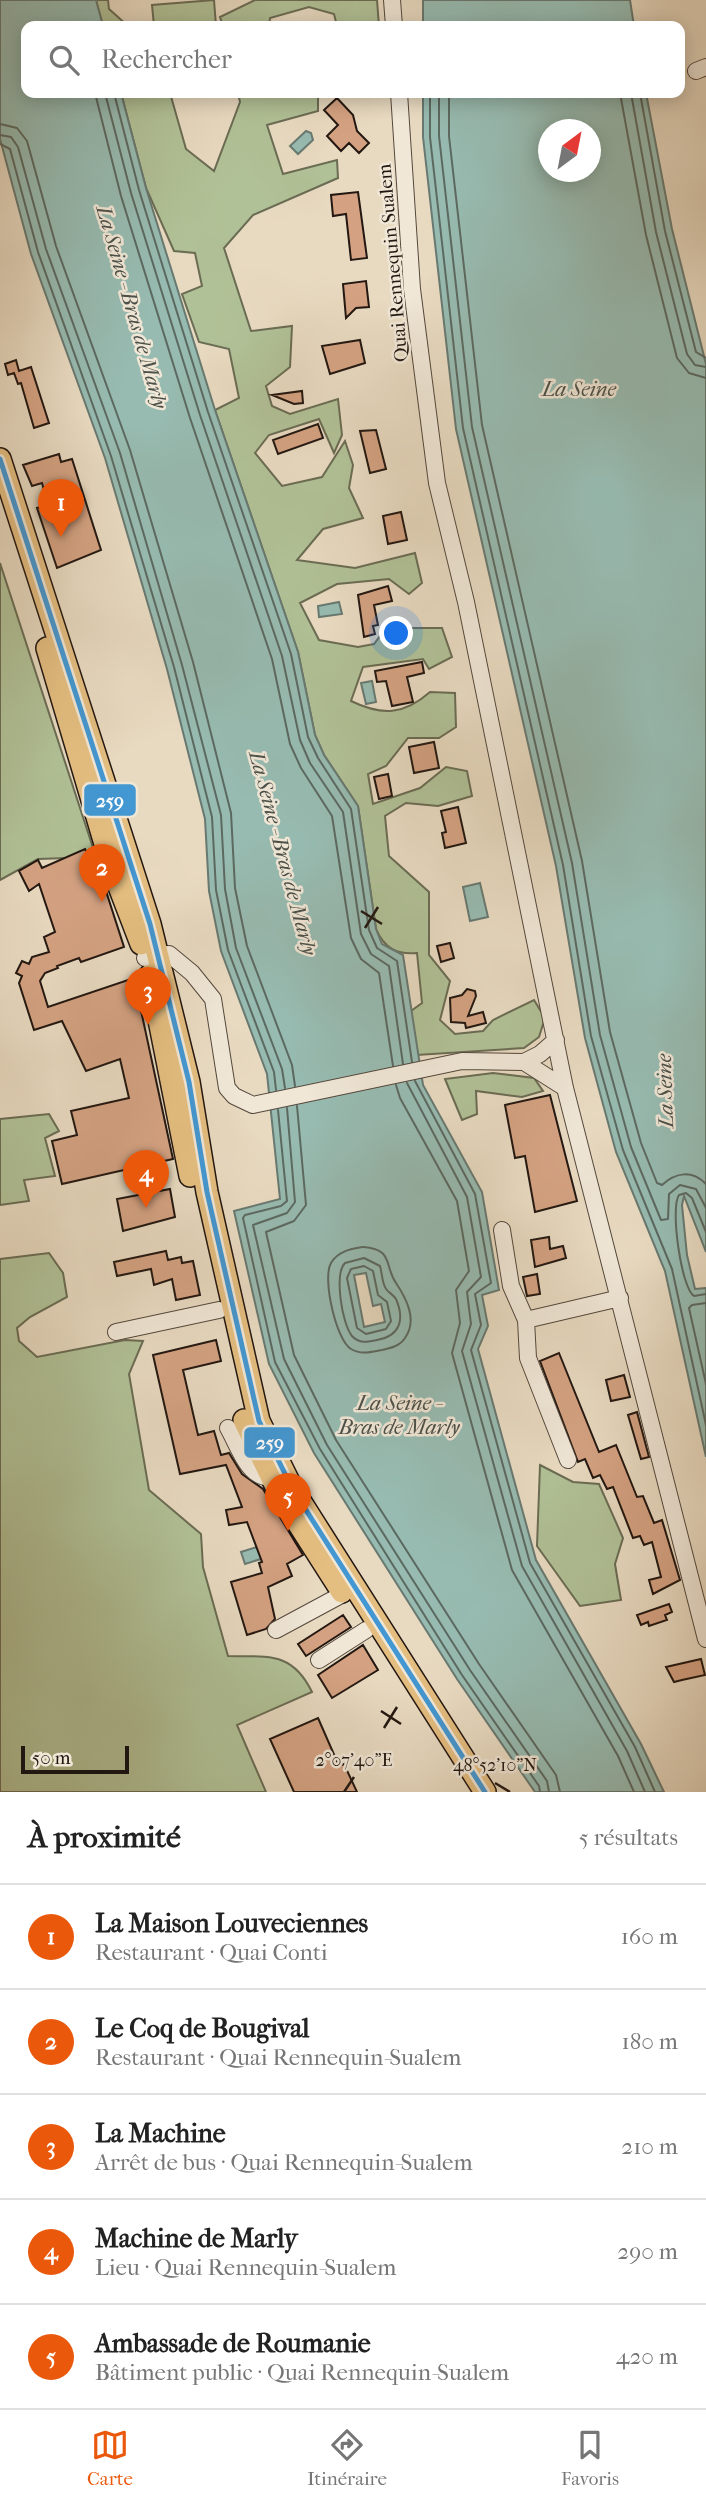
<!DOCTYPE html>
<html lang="fr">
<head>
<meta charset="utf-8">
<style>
  :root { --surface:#fff; --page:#f6f6f6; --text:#222; --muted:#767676; --line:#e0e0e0; --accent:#ea580c }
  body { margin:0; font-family:"IM FELL French Canon",serif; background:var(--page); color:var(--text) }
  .compass { position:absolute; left:538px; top:119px; width:63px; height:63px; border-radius:50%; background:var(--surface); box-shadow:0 4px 18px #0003; rotate:32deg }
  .scale { position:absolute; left:21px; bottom:18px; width:108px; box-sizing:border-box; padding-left:7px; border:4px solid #221711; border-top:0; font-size:19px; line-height:24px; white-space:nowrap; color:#221711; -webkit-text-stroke:5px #f0e7d7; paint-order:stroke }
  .you { position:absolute; left:397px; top:634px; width:24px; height:24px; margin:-18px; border:5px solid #fff; border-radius:50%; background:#1a73e8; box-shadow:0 0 0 10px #1a73e833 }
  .badge { display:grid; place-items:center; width:46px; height:46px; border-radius:50%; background:var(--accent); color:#fff; font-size:23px; font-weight:700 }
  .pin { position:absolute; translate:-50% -58px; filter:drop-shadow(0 2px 4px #0008) }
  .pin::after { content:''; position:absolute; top:37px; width:24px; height:21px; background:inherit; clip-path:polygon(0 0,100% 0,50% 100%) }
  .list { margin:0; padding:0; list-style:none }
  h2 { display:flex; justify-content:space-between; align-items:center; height:91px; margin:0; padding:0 28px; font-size:30px }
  h2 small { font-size:23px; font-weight:400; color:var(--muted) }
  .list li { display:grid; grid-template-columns:46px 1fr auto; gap:21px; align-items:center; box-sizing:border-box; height:105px; padding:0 28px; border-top:2px solid var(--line) }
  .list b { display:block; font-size:26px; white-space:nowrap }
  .list p { margin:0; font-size:23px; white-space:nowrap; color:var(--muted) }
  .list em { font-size:23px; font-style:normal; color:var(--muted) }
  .icon { flex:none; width:38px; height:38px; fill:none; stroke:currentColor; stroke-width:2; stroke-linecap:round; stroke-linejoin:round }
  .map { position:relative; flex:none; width:706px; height:1792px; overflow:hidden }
  .search { position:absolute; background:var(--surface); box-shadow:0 4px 18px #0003; left:21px; right:21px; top:21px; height:77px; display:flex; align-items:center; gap:18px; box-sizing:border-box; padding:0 24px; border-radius:14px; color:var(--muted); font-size:26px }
  .sheet { height:616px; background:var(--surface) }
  nav { display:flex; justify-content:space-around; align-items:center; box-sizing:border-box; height:98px; border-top:2px solid var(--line); background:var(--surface); font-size:19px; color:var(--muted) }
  nav a { display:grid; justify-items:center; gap:4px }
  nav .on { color:var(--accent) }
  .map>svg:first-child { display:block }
</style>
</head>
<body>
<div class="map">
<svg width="706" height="1792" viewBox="0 0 706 1792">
  <rect width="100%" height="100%" fill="#e8dac1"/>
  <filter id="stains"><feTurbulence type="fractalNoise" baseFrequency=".00286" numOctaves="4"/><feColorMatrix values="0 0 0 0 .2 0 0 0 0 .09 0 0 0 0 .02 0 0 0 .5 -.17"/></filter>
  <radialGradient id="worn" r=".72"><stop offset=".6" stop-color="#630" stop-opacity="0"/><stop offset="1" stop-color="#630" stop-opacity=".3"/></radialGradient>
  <path fill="#b1c197" stroke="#6a6c54" stroke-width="2" d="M 96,0 L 108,0 L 109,9 L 128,26 L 103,26 Z
    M 214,0 L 216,26 L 154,26 L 152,5 Z
    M 255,0 L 377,0 L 379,26 L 337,26 L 334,14 L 309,7 L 270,18 L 269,26 L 223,26 L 220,17 Z
    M 121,93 L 170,93 L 186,149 L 214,171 L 240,102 L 238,93 L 318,93 L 318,111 L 267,125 L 283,174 L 337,160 L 338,178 L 253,215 L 224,248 L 251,331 L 292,326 L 290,367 L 266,386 L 272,406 L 290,414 L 338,399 L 342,435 L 334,453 L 319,419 L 269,435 L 255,453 L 282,486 L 322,477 L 345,441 L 353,465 L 349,488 L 363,518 L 323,529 L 297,560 L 355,568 L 415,553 L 422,583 L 409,594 L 389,579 L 337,584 L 300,603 L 319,640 L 358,647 L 374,644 L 386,628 L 442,628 L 452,657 L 429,669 L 423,659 L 363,667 L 351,701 C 382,716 404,715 430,692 L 455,693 L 456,727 L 439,738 L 408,738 L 386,766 L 368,774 L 373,804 L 420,788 L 446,767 L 467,771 L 472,796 L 438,806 L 406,803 L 385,816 L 389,856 L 429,892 L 429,955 L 450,981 L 440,1020 L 455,1034 L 483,1031 L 493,1020 L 534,1000 L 545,1018 L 539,1037 L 524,1048 L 417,1055 L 411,1011 L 422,1003 L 417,953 C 397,955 384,948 376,929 L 358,806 L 324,755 L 315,735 L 298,652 L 215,410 L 239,398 L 229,349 L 199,342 L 182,294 L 202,286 L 195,253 L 174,251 L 146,188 Z
    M 0,563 L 96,857 L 38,859 L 0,880 Z
    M 493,1073 L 534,1078 L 543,1091 L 522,1097 L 476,1091 L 477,1114 L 462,1120 L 445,1079 Z
    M 49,1114 L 59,1131 L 45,1138 L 55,1176 L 24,1180 L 29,1201 L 0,1205 L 0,1119 Z
    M 49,1253 L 63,1273 L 67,1297 L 30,1317 L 17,1328 L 19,1341 L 37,1357 L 125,1340 L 143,1341 L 129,1374 L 149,1490 L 201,1534 L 203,1567 L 228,1656 C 268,1657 292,1651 312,1692 L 237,1725 L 266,1792 L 0,1792 L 0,1259 Z
    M 540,1465 L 573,1482 L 599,1484 L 623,1538 L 615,1564 L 621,1600 L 580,1606 L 537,1546 Z"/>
  <path fill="#97bbb1" stroke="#687971" stroke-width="2" fill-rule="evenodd" d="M 0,0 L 96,0 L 103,26 L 26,26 L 26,93 L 121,93 L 146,188 L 215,410 L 298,652 L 315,735 L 324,755 L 358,806 L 376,929 L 382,944 L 403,955 L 423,1085 L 482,1192 L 499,1290 L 482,1295 L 488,1326 L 478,1349 L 536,1560 L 641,1744 L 664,1792 L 535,1792 L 457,1679 L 314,1453 L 269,1364 L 234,1211 L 280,1199 L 267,1074 L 221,951 L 209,891 L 205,819 L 167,669 L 105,458 L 31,254 L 0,139 ZM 366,1273 L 373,1306 L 381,1304 L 385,1322 L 364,1327 L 354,1275 Z
    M 423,0 L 630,0 L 634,26 L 423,26 Z
    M 423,93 L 646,93 L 672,229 L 706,364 L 706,1252 L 684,1196 L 682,1205 L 687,1255 L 695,1289 L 706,1288 L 706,1457 L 665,1271 L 616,1152 L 585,1038 L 556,866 L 456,429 L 423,137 ZM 548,130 L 590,130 L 590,172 L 548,172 Z
    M 306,131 L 311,133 L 313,140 L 298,154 L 290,146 Z
    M 339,602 L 342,614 L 319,617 L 318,606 Z
    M 372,681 L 376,702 L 366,704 L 361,683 Z
    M 480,883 L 488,917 L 470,921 L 463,887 Z
    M 260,1546 L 264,1558 L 245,1564 L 241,1552 Z"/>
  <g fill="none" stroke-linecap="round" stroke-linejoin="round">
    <path stroke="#5c6961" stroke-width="2" d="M 95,93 L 121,196 L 190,418 L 272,659 L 290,744 L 301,768 L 332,816 L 351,938 L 361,959 L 379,973 L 393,1066
      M 105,93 L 131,193 L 200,415 L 282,656 L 300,740 L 310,763 L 343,812 L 361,934 L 371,954 L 389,966 L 403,1064
      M 114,93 L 139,190 L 208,412 L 291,654 L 308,737 L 318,758 L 351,809 L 369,930 L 377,948 L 397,961 L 412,1062
      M 430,93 L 430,137 L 463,428 L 563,865 L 591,1036 L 623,1150 L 672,1269 L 706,1425
      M 439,93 L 439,136 L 472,427 L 572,863 L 600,1035 L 631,1147 L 661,1220 L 668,1219 L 669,1194 L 680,1185 L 696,1189 L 706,1208
      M 449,93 L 449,136 L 482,425 L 582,861 L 610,1032 L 641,1143 L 657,1183 L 662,1185 C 676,1172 692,1170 706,1184
      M 620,93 L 646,235 L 677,358 L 689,373 L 706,378
      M 631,93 L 656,232 L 687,354 L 695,365 L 706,367
      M 640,93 L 665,231 L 696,352 L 706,358
      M 0,124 L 17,128 L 27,141 L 56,246 L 130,450 L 193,662 L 231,813 L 235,888 L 247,946 L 292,1065 L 295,1086
      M 0,135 L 11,137 L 18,147 L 46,249 L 120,453 L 182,665 L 221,815 L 225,889 L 236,948 L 282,1069 L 285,1088
      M 0,144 L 10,149 L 38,252 L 111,456 L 174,667 L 212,817 L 216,890 L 228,950 L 274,1072 L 276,1090
      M 415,1081 L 475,1194 L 491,1283 L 475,1294 L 481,1325 L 471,1350 L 530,1563 L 635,1747 L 655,1792
      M 407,1083 L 467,1197 L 481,1277 L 467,1292 L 471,1324 L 462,1351 L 522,1566 L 627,1751 L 645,1792
      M 396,1085 L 400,1098 L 457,1201 L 469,1271 L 456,1290 L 460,1323 L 452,1353 L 512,1570 L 618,1756 L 634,1792
      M 297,1106 L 306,1205 L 294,1221 L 266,1232 L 294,1355 L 336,1440 L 479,1664 L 556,1775 L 560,1792
      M 287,1108 L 295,1202 L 287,1213 L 253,1225 L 284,1359 L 327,1445 L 470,1670 L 547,1781 L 549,1792
      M 278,1110 L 287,1201 L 281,1206 L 245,1215 L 243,1218 L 275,1362 L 320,1449 L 462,1675 L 539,1786 L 540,1792
      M 706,1232 L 692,1198 L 686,1193 L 679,1195 C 670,1207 681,1288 694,1296 L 706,1294
      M 363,1247 C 394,1249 384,1266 396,1283 C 406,1298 418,1320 405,1338 C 400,1346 391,1348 382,1350 C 371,1352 361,1355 351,1349 C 336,1340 322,1278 331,1263 C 338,1251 351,1249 363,1247 Z
      M 364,1258 L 380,1266 C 382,1273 382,1281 385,1287 C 387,1292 393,1294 396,1299 C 405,1320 400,1336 377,1340 C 368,1342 359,1344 352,1336 C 342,1324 334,1274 345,1263 Z
      M 364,1266 L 373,1271 L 378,1295 L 387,1302 L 391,1321 L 386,1329 L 366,1334 L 357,1328 L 347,1278 L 351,1269 Z
      M 706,1303 L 692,1305 L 689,1308 L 706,1384"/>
  </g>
  <path fill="#d4a282" stroke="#221711" stroke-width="2" d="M 337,98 L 353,115 L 357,131 L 369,143 L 359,153 L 349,143 L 341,151 L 327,136 L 338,125 L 324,110 Z
    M 358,192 L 367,258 L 351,260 L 346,214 L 333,216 L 331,195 Z
    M 366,281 L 369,307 L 356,308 L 346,318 L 343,284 Z
    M 360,340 L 365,363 L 330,374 L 322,346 Z
    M 16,360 L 19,371 L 31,367 L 49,423 L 34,428 L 21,383 L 18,384 L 14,373 L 8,375 L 5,364 Z
    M 302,391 L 303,403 L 294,404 L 272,395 Z
    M 318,424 L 323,438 L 278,454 L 273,440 Z
    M 376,430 L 386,469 L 370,473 L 360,431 Z
    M 59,454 L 61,462 L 72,459 L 101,550 L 57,568 L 37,508 L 48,505 L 42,483 L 32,486 L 23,465 Z
    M 401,512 L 407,540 L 388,544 L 383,516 Z
    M 388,586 L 392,601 L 374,605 L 378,625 L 373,626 L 375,634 L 364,637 L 358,595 Z
    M 422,662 L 424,673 L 407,677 L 413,702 L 392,706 L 386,681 L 377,682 L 375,671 Z
    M 434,742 L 439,768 L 414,773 L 409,747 Z
    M 388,774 L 392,796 L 379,799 L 374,777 Z
    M 458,807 L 466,843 L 445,848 L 442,833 L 446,832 L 441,811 Z
    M 85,849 L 90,860 L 95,857 L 124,947 L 81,962 L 79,958 L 57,966 L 58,968 L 45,973 L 40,981 L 48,1007 L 134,978 L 173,1159 L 62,1184 L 52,1141 L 77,1135 L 71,1111 L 129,1098 L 120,1059 L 86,1071 L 62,1021 L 34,1030 L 19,983 L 22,976 L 16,973 L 22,961 L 29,964 L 32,957 L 49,952 L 44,937 L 55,932 L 39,884 L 29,891 L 19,871 L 38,860 L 42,868 Z
    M 450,943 L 454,958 L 441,962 L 437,946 Z
    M 467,989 L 475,991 L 476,996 L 468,1016 L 483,1012 L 486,1023 L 466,1028 L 465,1023 L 451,1022 L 450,998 L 462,995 Z
    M 550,1095 L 577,1201 L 535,1212 L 525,1156 L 515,1158 L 505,1105 Z
    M 170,1189 L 175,1217 L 123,1231 L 117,1199 Z
    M 549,1237 L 550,1249 L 563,1246 L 566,1258 L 535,1267 L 531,1240 Z
    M 166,1251 L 168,1260 L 181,1257 L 182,1263 L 193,1261 L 200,1295 L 176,1300 L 172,1279 L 154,1285 L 151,1269 L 117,1276 L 114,1262 Z
    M 537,1274 L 540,1294 L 527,1296 L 523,1277 Z
    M 216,1340 L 221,1361 L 183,1370 L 198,1435 L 214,1431 L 221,1455 L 229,1453 L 242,1474 L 263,1489 L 303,1555 L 287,1564 L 292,1576 L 268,1587 L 275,1619 L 266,1629 L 247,1635 L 231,1582 L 262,1573 L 259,1563 L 262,1562 L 247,1522 L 229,1525 L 226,1510 L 242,1507 L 226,1465 L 180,1474 L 153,1355 Z
    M 559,1353 L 599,1452 L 616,1445 L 637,1497 L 643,1496 L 654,1523 L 662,1520 L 680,1580 L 653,1594 L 649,1580 L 661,1577 L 652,1542 L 644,1545 L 640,1536 L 633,1538 L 613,1487 L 607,1489 L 600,1475 L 593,1478 L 585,1459 L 578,1462 L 540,1361 Z
    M 624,1375 L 630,1397 L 611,1401 L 606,1380 Z
    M 637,1412 L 649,1457 L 641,1459 L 628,1415 Z
    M 669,1604 L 672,1612 L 665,1615 L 667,1620 L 649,1626 L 648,1622 L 641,1625 L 637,1615 Z
    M 343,1615 L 351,1627 L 306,1656 L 298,1644 Z
    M 363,1645 L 378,1670 L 332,1698 L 318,1675 Z
    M 701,1659 L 705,1675 L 682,1680 L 674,1682 L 666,1667 Z
    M 318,1718 L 339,1766 L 344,1764 L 357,1792 L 294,1792 L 270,1739 Z"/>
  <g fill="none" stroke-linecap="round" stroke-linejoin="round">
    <g stroke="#54483d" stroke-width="18">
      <path id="minor" d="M 392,0 L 394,26
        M 696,71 L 706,67
        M 399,93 L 412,289 L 437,483 L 466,602 L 565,1088 L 706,1639
        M 145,958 L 169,954 L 192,973 L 213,999 L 227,1088 L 234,1096 L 253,1105 L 462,1061 L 524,1062 L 540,1054 L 556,1040
        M 524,1062 L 565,1088
        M 502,1230 L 511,1286 L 526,1320 L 528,1358 L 568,1460
        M 526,1320 L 620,1298
        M 116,1332 L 219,1310
        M 228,1428 C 238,1445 248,1479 270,1477
        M 276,1630 L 343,1594
        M 319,1660 L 366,1630"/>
    </g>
    <g stroke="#221711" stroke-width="24">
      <path id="major" d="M 0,459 L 150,924 L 189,1082 L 207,1192 L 259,1421 L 292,1488 L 485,1792
        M 47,648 L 113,871 L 141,944
        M 150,975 L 190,1176
        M 244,1420 L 280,1495 L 342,1592"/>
    </g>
    <use href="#minor" stroke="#f0e7d7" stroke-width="16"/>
    <use href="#major" stroke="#e4bd80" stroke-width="21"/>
    <g stroke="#f0e7d7" stroke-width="10">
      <path id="bus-1" d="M 0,459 L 150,924 L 189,1082 L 207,1192 L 259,1421 L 292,1488 L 485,1792"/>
    </g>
    <use href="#bus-1" stroke="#4397d2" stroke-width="5"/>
  </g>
  <path fill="none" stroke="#221711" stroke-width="2.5" d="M 361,911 L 382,924M 365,928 L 378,907M 381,1711 L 401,1724M 384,1728 L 397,1707M 495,1783 L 510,1792M 344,1792 L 354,1777"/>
  <g text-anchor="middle" stroke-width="5" stroke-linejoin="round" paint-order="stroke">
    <g font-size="19" fill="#221711" stroke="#f0e7d7">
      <text transform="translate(392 263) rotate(-95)" y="7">Quai Rennequin Sualem</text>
    </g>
    <g font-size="21" font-style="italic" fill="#4b5049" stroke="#f0e7d7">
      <text transform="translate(132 307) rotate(74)" y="7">La Seine - Bras de Marly</text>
      <text x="579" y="396">La Seine</text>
      <text transform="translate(283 853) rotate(75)" y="7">La Seine - Bras de Marly</text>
      <text transform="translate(665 1091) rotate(-92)" y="7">La Seine</text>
      <text x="399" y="1410">La Seine -<tspan x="399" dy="24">Bras de Marly</tspan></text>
    </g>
  </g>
  <g font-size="18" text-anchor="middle" fill="#221711" stroke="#f0e7d7" stroke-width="5" stroke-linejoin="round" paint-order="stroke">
    <text x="354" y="1766">2°07'40"E</text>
    <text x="495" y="1771">48°52'10"N</text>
  </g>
  <g stroke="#f0e7d7" stroke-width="2.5">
    <rect x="83" y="783" width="54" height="34" rx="7" fill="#4397d2"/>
    <rect x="243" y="1426" width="53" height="33" rx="7" fill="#4397d2"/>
  </g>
  <g font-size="19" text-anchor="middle" font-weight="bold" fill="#fff">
    <text x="110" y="807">259</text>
    <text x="270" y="1449">259</text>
  </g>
  <rect width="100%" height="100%" filter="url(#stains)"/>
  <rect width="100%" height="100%" fill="url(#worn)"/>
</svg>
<svg class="compass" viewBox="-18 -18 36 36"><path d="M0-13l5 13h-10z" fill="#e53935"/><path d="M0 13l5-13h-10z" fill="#767676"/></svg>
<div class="scale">50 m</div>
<div class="you"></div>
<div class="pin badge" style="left:61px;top:537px">1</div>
<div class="pin badge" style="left:102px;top:902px">2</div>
<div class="pin badge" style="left:148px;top:1025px">3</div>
<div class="pin badge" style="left:146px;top:1208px">4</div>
<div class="pin badge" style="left:288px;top:1531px">5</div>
<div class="search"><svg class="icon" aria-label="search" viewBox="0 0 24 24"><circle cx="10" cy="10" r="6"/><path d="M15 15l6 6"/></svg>Rechercher</div>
</div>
<section class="sheet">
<h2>À proximité<small>5 résultats</small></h2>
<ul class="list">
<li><span class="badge">1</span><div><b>La Maison Louveciennes</b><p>Restaurant · Quai Conti</p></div><em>160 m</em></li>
<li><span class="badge">2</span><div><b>Le Coq de Bougival</b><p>Restaurant · Quai Rennequin-Sualem</p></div><em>180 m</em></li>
<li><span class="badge">3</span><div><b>La Machine</b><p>Arrêt de bus · Quai Rennequin-Sualem</p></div><em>210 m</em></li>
<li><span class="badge">4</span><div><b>Machine de Marly</b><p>Lieu · Quai Rennequin-Sualem</p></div><em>290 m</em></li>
<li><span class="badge">5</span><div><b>Ambassade de Roumanie</b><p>Bâtiment public · Quai Rennequin-Sualem</p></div><em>420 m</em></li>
</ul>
</section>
<nav>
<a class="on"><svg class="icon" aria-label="map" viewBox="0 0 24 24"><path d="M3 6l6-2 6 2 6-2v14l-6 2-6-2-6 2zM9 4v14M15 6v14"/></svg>Carte</a>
<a><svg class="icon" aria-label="directions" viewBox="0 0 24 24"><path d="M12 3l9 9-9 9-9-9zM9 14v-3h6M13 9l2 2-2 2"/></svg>Itinéraire</a>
<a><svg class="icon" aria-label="saved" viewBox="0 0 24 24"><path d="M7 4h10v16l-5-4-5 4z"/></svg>Favoris</a>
</nav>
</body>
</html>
